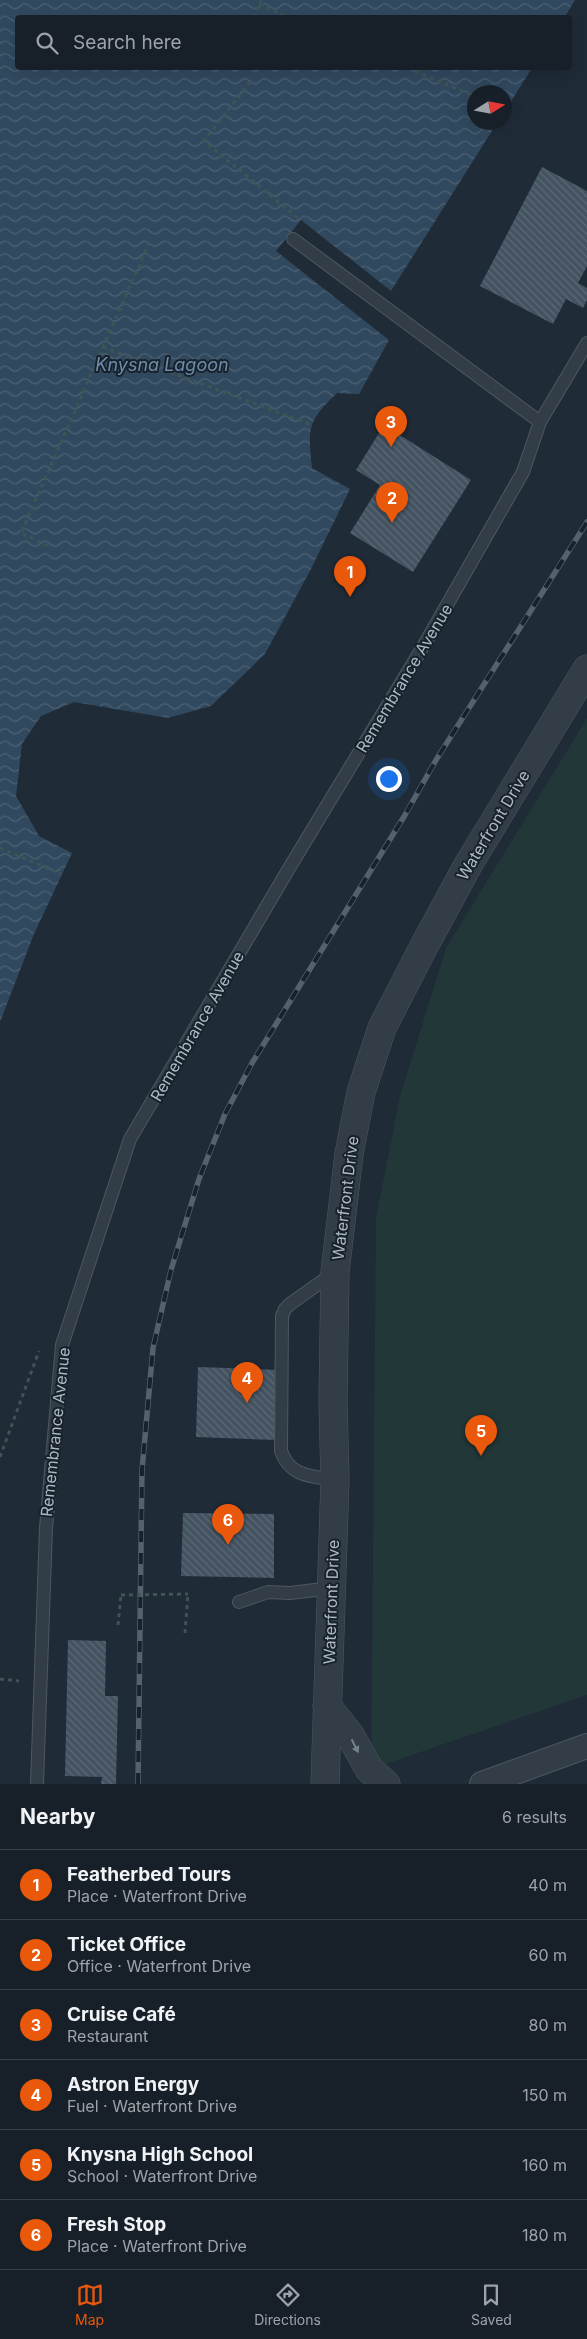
<!DOCTYPE html>
<html lang="en">
<head>
<meta charset="utf-8">
<style>
  :root { --surface:#172029; --page:#242d35; --text:#f1f3f6; --muted:#9ea3a8; --line:#363e46; --accent:#ea580c }
  body { margin:0; font-family:Inter,sans-serif; background:var(--page); color:var(--text) }
  .compass { position:absolute; left:467px; top:85px; width:45px; height:45px; border-radius:50%; background:var(--surface); box-shadow:0 5px 20px #0002; rotate:79deg }
  .you { position:absolute; left:388px; top:778px; width:18px; height:18px; margin:-12px; border:4px solid #fff; border-radius:50%; background:#1a73e8; box-shadow:0 0 0 8px #1a73e833 }
  .badge { display:grid; place-items:center; width:32px; height:32px; border-radius:50%; background:var(--accent); color:#fff; font-size:16px; font-weight:700 }
  .pin { position:absolute; translate:-50% -41px; filter:drop-shadow(0 1px 2px #0008) }
  .pin::after { content:''; position:absolute; top:26px; width:18px; height:15px; background:inherit; clip-path:polygon(0 0,100% 0,50% 100%) }
  .list { margin:0; padding:0; list-style:none }
  h2 { display:flex; justify-content:space-between; align-items:center; height:65px; margin:0; padding:0 20px; font-size:21px }
  h2 small { font-size:16px; font-weight:400; color:var(--muted) }
  .list li { display:grid; grid-template-columns:32px 1fr auto; gap:15px; align-items:center; box-sizing:border-box; height:70px; padding:0 20px; border-top:1px solid var(--line) }
  .list b { display:block; font-size:19px; white-space:nowrap }
  .list p { margin:0; font-size:16px; white-space:nowrap; color:var(--muted) }
  .list em { font-size:16px; font-style:normal; color:var(--muted) }
  .icon { flex:none; width:28px; height:28px; fill:none; stroke:currentColor; stroke-width:2; stroke-linecap:round; stroke-linejoin:round }
  .map { position:relative; flex:none; width:587px; height:1784px; overflow:hidden }
  .search { position:absolute; background:var(--surface); box-shadow:0 5px 20px #0002; left:15px; right:15px; top:15px; height:55px; display:flex; align-items:center; gap:12px; box-sizing:border-box; padding:0 18px; border-radius:5px; color:var(--muted); font-size:19px }
  .sheet { height:485px; background:var(--surface) }
  nav { display:flex; justify-content:space-around; align-items:center; box-sizing:border-box; height:70px; border-top:1px solid var(--line); background:var(--surface); font-size:14px; color:var(--muted) }
  nav a { display:grid; justify-items:center; gap:2px }
  nav .on { color:var(--accent) }
  .map>svg:first-child { display:block }
</style>
</head>
<body>
<div class="map">
<svg width="587" height="1784" viewBox="0 0 587 1784">
  <defs>
    <pattern id="water-waves" width="16" height="10" patternUnits="userSpaceOnUse" patternTransform="scale(1.25)"><rect width="16" height="10" fill="#31495f"/><path d="M0 5q4-4 8 0t8 0" fill="none" stroke="#4c6174"/></pattern>
    <pattern id="building-back-hatch" width="6" height="6" patternUnits="userSpaceOnUse" patternTransform="scale(1.25)"><rect width="6" height="6" fill="#445361"/><path d="M-1 5l2 2M0 0l6 6M5-1l2 2" fill="none" stroke="#5c6a76"/></pattern>
  </defs>
  <rect width="100%" height="100%" fill="#1f2b37"/>
  <path fill="#213738" d="M 587,718 L 587,1695 L 371,1769 L 376,1217 L 400,1096 L 446,948 Z"/>
  <path fill="url(#water-waves)" d="M 0,0 L 575,0 L 564,18 L 18,18 L 18,68 L 532,68 L 505,111 L 504,92 L 474,92 L 474,122 L 497,123 L 391,291 L 301,220 L 276,251 L 389,340 L 359,394 L 337,393 C 307,422 308,427 312,468 L 350,489 L 311,569 L 265,654 L 211,706 L 168,718 L 74,702 L 41,716 L 22,744 L 16,796 L 39,836 L 72,853 L 34,934 L 0,1022 Z"/>
  <path fill="url(#building-back-hatch)" d="M 542,167 L 587,191 L 587,266 L 578,283 L 587,288 L 587,300 L 583,308 L 566,299 L 553,324 L 480,286 Z
    M 384,425 L 471,480 L 413,572 L 350,533 L 380,485 L 356,470 Z
    M 198,1367 L 280,1370 L 277,1440 L 196,1437 Z
    M 183,1513 L 274,1514 L 274,1578 L 181,1576 Z
    M 68,1640 L 106,1641 L 105,1696 L 118,1696 L 116,1784 L 101,1784 L 102,1777 L 65,1776 Z"/>
  <g fill="none" stroke-linecap="round" stroke-linejoin="round">
    <g stroke="#4d5862" stroke-width="14">
      <path id="service" d="M 293,239 L 540,422
        M 335,1480 C 311,1476 290,1477 281,1451 L 282,1316 L 285,1309 L 290,1304 L 335,1272
        M 239,1602 L 268,1592 L 290,1593 L 332,1588
        M 37,1784 L 46,1528 L 62,1345 L 130,1139 L 288,870 L 424,645 L 523,472 L 540,422 L 587,343"/>
    </g>
    <g stroke="#4d5862" stroke-width="26">
      <path id="minor" d="M 482,1784 L 587,1746"/>
    </g>
    <g stroke="#4d5862" stroke-width="29">
      <path id="tertiary" d="M 327,1706 L 350,1735 L 369,1769 L 386,1784
        M 325,1784 L 335,1480 L 333,1402 L 335,1272 L 349,1154 L 361,1092 L 382,1028 L 423,948 L 468,865 L 587,669"/>
    </g>
    <path stroke="#3e5455" stroke-width="3" stroke-dasharray="4 4" stroke-linecap="butt" d="M 259,4 L 290,18
      M 254,18 L 261,0
      M 408,68 L 474,96
      M 250,82 L 204,141 L 298,218
      M 504,109 L 506,109
      M 103,347 L 312,425
      M 48,546 L 21,533 L 149,243
      M 0,848 L 61,874
      M 0,1457 L 39,1351
      M 118,1625 L 121,1595
      M 185,1633 L 188,1594
      M 0,1679 L 19,1681"/>
    <use href="#service" stroke="#323d47" stroke-width="12"/>
    <use href="#minor" stroke="#323d47" stroke-width="24"/>
    <use href="#tertiary" stroke="#323d47" stroke-width="28"/>
    <g stroke="#54616f" stroke-width="5.5">
      <path id="rail" d="M 138,1784 L 142,1470 L 153,1348 L 171,1270 L 199,1179 L 225,1114 L 252,1063 L 405,815 L 436,760 L 587,522"/>
    </g>
    <use href="#rail" stroke="#18222c" stroke-width="4" stroke-dasharray="11" stroke-linecap="butt"/>
    <path stroke="#3e5455" stroke-width="3" stroke-dasharray="4 4" stroke-linecap="butt" d="M 121,1595 L 188,1594"/>
  </g>
  <defs><path id="oneway-solid" d="M-6-.8H1V-3.2L6.5 0L1 3.2V.8H-6Z" transform="scale(1.25)"/></defs>
  <use fill="#75818c" href="#oneway-solid" transform="translate(355 1746) rotate(63)"/>
  <g text-anchor="middle" stroke-width="4" stroke-linejoin="round" paint-order="stroke">
    <g font-size="16" fill="#acb8c4" stroke="#18222c">
      <text transform="translate(404 678) rotate(-59)" y="6">Remembrance Avenue</text>
      <text transform="translate(493 825) rotate(-59)" y="6">Waterfront Drive</text>
      <text transform="translate(197 1026) rotate(-60)" y="6">Remembrance Avenue</text>
      <text transform="translate(345 1198) rotate(-83)" y="6">Waterfront Drive</text>
      <text transform="translate(55 1432) rotate(-84)" y="6">Remembrance Avenue</text>
      <text transform="translate(331 1602) rotate(-88)" y="6">Waterfront Drive</text>
    </g>
    <g font-size="18" font-style="italic" fill="#6b8caa" stroke="#18222c">
      <text x="162" y="371">Knysna Lagoon</text>
    </g>
  </g>
</svg>
<svg class="compass" viewBox="-18 -18 36 36"><path d="M0-13l5 13h-10z" fill="#e53935"/><path d="M0 13l5-13h-10z" fill="#9ea3a8"/></svg>
<div class="you"></div>
<div class="pin badge" style="left:350px;top:597px">1</div>
<div class="pin badge" style="left:392px;top:523px">2</div>
<div class="pin badge" style="left:391px;top:447px">3</div>
<div class="pin badge" style="left:247px;top:1403px">4</div>
<div class="pin badge" style="left:481px;top:1456px">5</div>
<div class="pin badge" style="left:228px;top:1545px">6</div>
<div class="search"><svg class="icon" aria-label="search" viewBox="0 0 24 24"><circle cx="10" cy="10" r="6"/><path d="M15 15l6 6"/></svg>Search here</div>
</div>
<section class="sheet">
<h2>Nearby<small>6 results</small></h2>
<ul class="list">
<li><span class="badge">1</span><div><b>Featherbed Tours</b><p>Place · Waterfront Drive</p></div><em>40 m</em></li>
<li><span class="badge">2</span><div><b>Ticket Office</b><p>Office · Waterfront Drive</p></div><em>60 m</em></li>
<li><span class="badge">3</span><div><b>Cruise Café</b><p>Restaurant</p></div><em>80 m</em></li>
<li><span class="badge">4</span><div><b>Astron Energy</b><p>Fuel · Waterfront Drive</p></div><em>150 m</em></li>
<li><span class="badge">5</span><div><b>Knysna High School</b><p>School · Waterfront Drive</p></div><em>160 m</em></li>
<li><span class="badge">6</span><div><b>Fresh Stop</b><p>Place · Waterfront Drive</p></div><em>180 m</em></li>
</ul>
</section>
<nav>
<a class="on"><svg class="icon" aria-label="map" viewBox="0 0 24 24"><path d="M3 6l6-2 6 2 6-2v14l-6 2-6-2-6 2zM9 4v14M15 6v14"/></svg>Map</a>
<a><svg class="icon" aria-label="directions" viewBox="0 0 24 24"><path d="M12 3l9 9-9 9-9-9zM9 14v-3h6M13 9l2 2-2 2"/></svg>Directions</a>
<a><svg class="icon" aria-label="saved" viewBox="0 0 24 24"><path d="M7 4h10v16l-5-4-5 4z"/></svg>Saved</a>
</nav>
</body>
</html>
